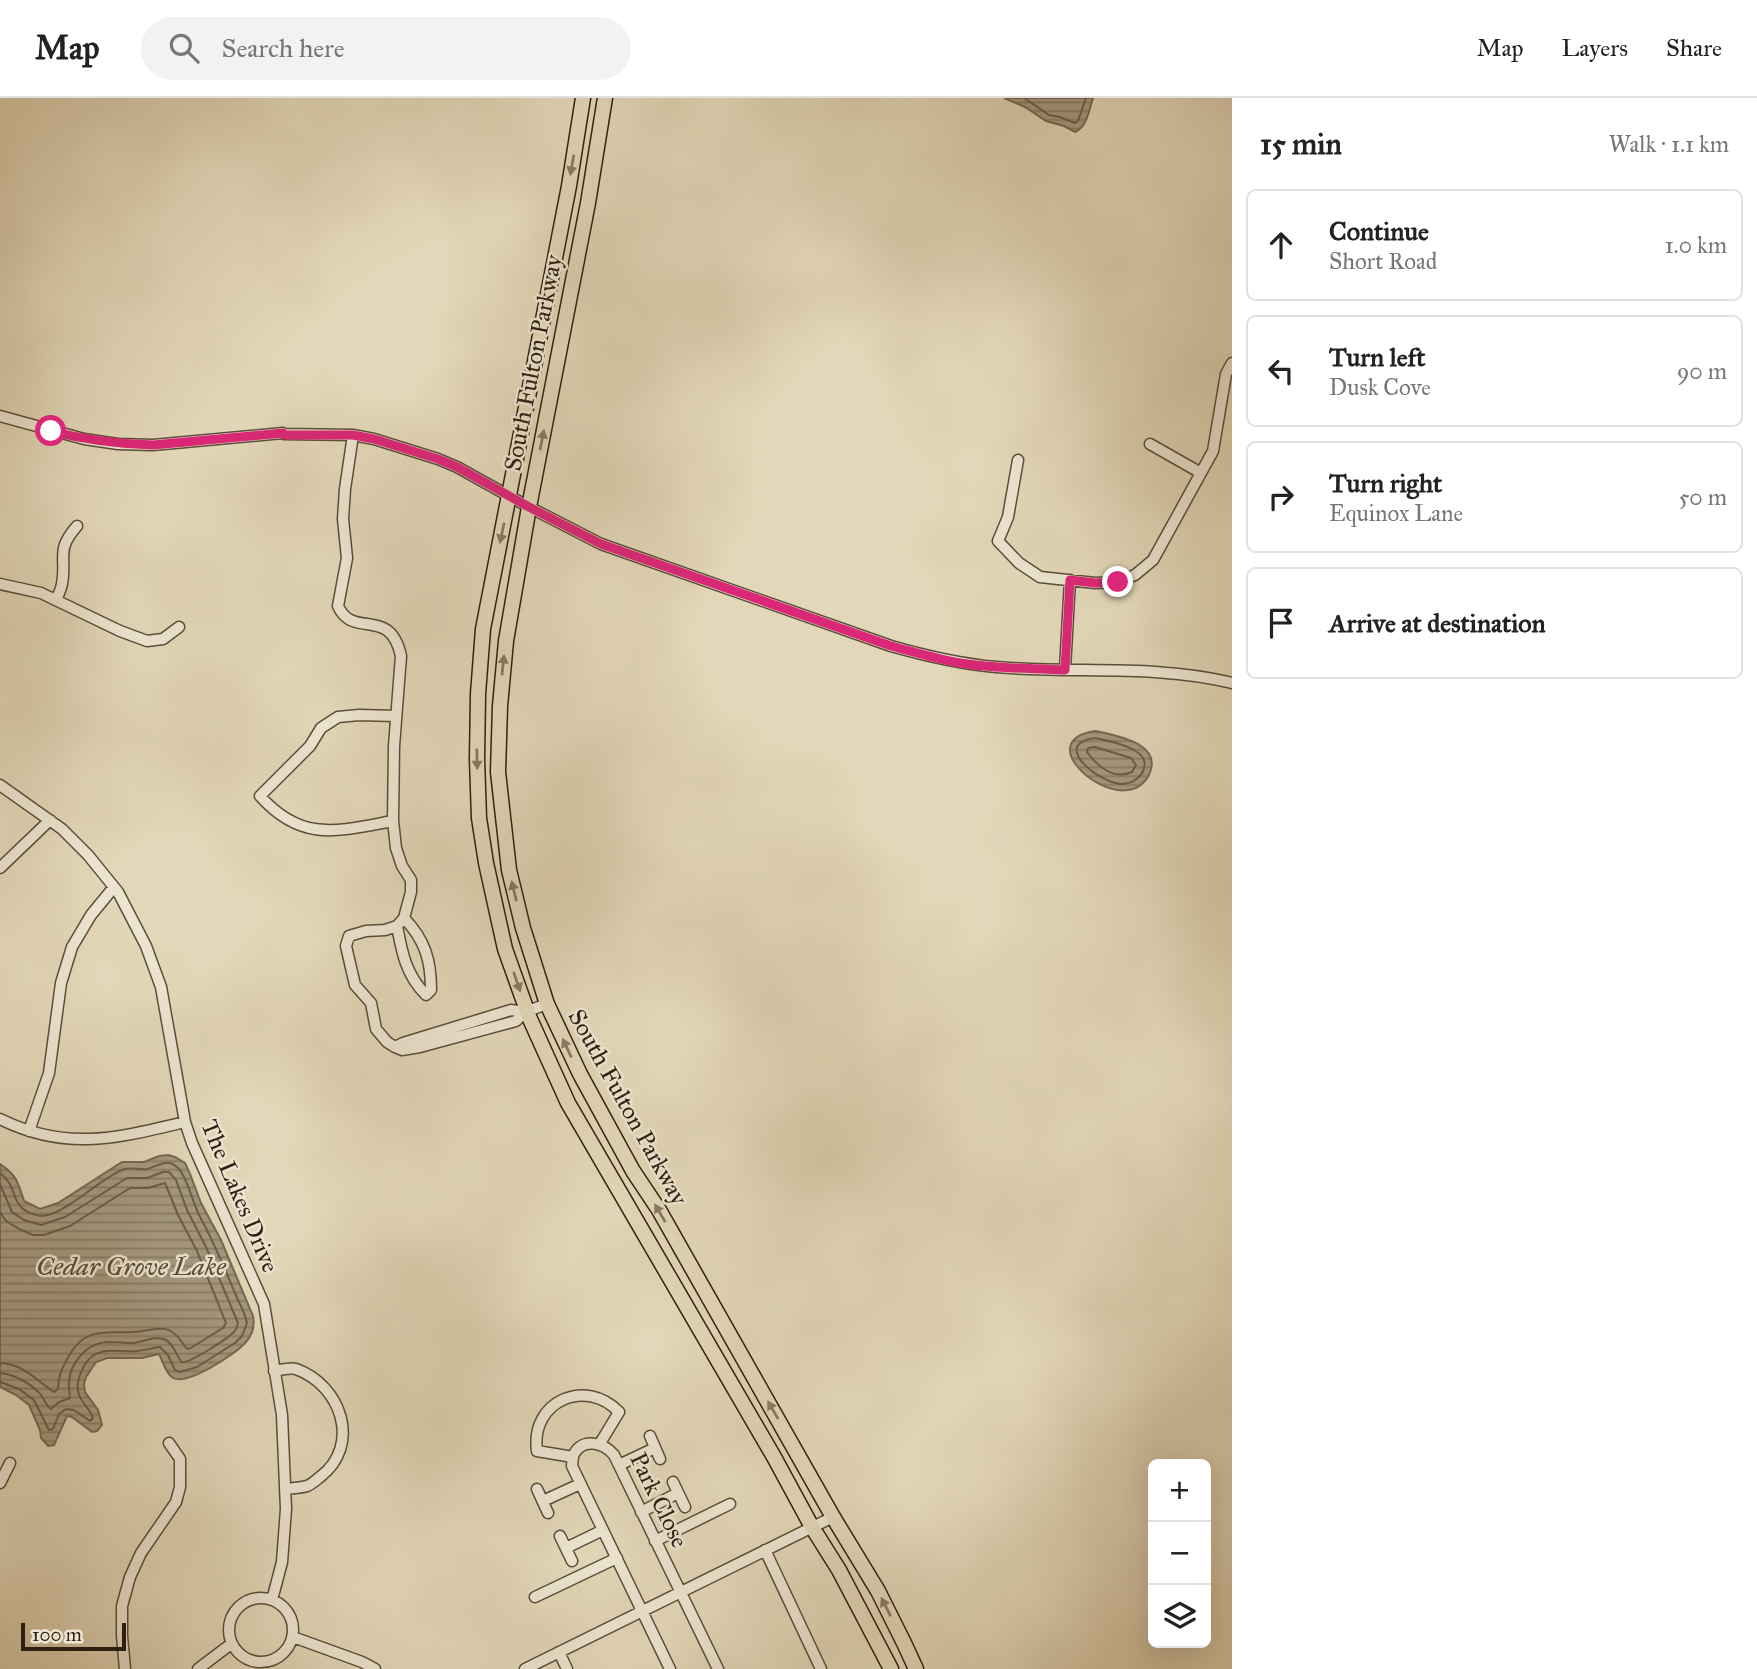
<!DOCTYPE html>
<html lang="en">
<head>
<meta charset="utf-8">
<style>
  :root { --surface:#fff; --page:#f2f2f2; --text:#222; --muted:#767676; --line:#e0e0e0 }
  body { margin:0; font-family:"IM FELL Great Primer",serif; background:var(--page); color:var(--text) }
  .controls { position:absolute; right:21px; bottom:21px; display:grid; overflow:hidden; border-radius:10px; box-shadow:0 7px 28px #0002 }
  .controls button { width:63px; height:63px; display:grid; place-items:center; padding:0; border:0; border-bottom:2px solid var(--line); background:var(--surface); color:var(--text); font:35px sans-serif }
  .scale { position:absolute; left:21px; bottom:18px; width:105px; box-sizing:border-box; padding-left:7px; border:4px solid #2f1f0f; border-top:0; font-size:19px; line-height:24px; white-space:nowrap; color:#2f1f0f; -webkit-text-stroke:5px #ece5d1; paint-order:stroke }
  .stop { position:absolute; width:21px; height:21px; margin:-16px; border:5px solid #db2777; border-radius:50%; background:#fff }
  .stop.end { background:#db2777; border-color:#fff; box-shadow:0 2px 7px #0008 }
  .list { margin:0; padding:0; list-style:none }
  h2 { display:flex; justify-content:space-between; align-items:center; height:91px; margin:0; padding:0 28px; font-size:30px }
  h2 small { font-size:23px; font-weight:400; color:var(--muted) }
  .list li { display:grid; grid-template-columns:46px 1fr auto; gap:21px; align-items:center; box-sizing:border-box; height:112px; margin:0 14px 14px; padding:0 14px; border:2px solid var(--line); border-radius:10px }
  .list b { display:block; font-size:26px; white-space:nowrap }
  .list p { margin:0; font-size:23px; white-space:nowrap; color:var(--muted) }
  .list em { font-size:23px; font-style:normal; color:var(--muted) }
  .icon { flex:none; width:38px; height:38px; fill:none; stroke:currentColor; stroke-width:2; stroke-linecap:round; stroke-linejoin:round }
  .map { position:relative; flex:none; width:1232px; height:1571px; overflow:hidden }
  header { display:flex; align-items:center; gap:42px; box-sizing:border-box; height:98px; padding:0 35px; background:var(--surface); border-bottom:2px solid var(--line) }
  header strong { font-size:33px }
  nav { display:flex; gap:38px; margin-inline-start:auto; font-size:24px }
  .search { width:490px; height:63px; background:var(--page); display:flex; align-items:center; gap:18px; box-sizing:border-box; padding:0 24px; border-radius:38px; color:var(--muted); font-size:26px }
  main { display:flex }
  aside { flex:1; background:var(--surface) }
  .map>svg:first-child { display:block }
</style>
</head>
<body>
<header>
<strong>Map</strong>
<div class="search"><svg class="icon" aria-label="search" viewBox="0 0 24 24"><circle cx="10" cy="10" r="6"/><path d="M15 15l6 6"/></svg>Search here</div>
<nav><a>Map</a><a>Layers</a><a>Share</a></nav>
</header>
<main>
<div class="map">
<svg width="1232" height="1571" viewBox="0 0 1232 1571">
  <defs>
    <pattern id="water-rules" width="6" height="5" patternUnits="userSpaceOnUse" patternTransform="scale(1.75)"><rect width="6" height="5" fill="#a5987f"/><path d="M0 2.5h6" fill="none" stroke="#877b66"/></pattern>
  </defs>
  <rect width="100%" height="100%" fill="#e2d7b8"/>
  <filter id="stains"><feTurbulence type="fractalNoise" baseFrequency=".00286" numOctaves="4"/><feColorMatrix values="0 0 0 0 .2 0 0 0 0 .09 0 0 0 0 .02 0 0 0 .5 -.17"/></filter>
  <radialGradient id="worn" r=".72"><stop offset=".6" stop-color="#630" stop-opacity="0"/><stop offset="1" stop-color="#630" stop-opacity=".3"/></radialGradient>
  <path fill="url(#water-rules)" stroke="#766852" stroke-width="2" d="M 1004,0 L 1093,0 C 1089,12 1087,29 1075,34 L 1064,28 L 1046,23 L 1025,9 Z
    M 1096,633 C 1116,638 1164,645 1149,677 C 1144,686 1138,691 1128,692 C 1094,698 1036,641 1096,633 Z
    M 168,1057 L 175,1059 L 185,1065 L 190,1076 L 201,1105 L 221,1142 L 253,1218 C 255,1228 252,1237 246,1244 C 236,1256 187,1288 173,1280 C 165,1275 163,1263 159,1256 L 142,1260 L 107,1260 L 96,1264 L 86,1279 L 84,1286 L 85,1294 L 98,1312 L 102,1327 L 97,1333 L 92,1334 L 72,1319 L 67,1318 L 54,1347 L 48,1348 L 41,1340 L 40,1332 L 29,1307 L 16,1297 L 0,1289 L 0,1066 C 17,1077 18,1085 24,1103 L 40,1111 L 58,1105 L 122,1064 L 144,1064 L 159,1058 Z"/>
  <g fill="none" stroke-linecap="round" stroke-linejoin="round">
    <path stroke="#6a5c47" stroke-width="2" d="M 1024,0 L 1049,17 L 1060,19 L 1075,25 L 1078,23 L 1086,0
      M 1095,640 C 1108,643 1126,646 1137,654 C 1155,666 1138,687 1121,686 C 1099,685 1050,646 1095,640 Z
      M 1095,649 L 1131,660 L 1136,667 L 1132,674 C 1114,682 1098,669 1087,654 L 1088,650 Z
      M 0,1075 C 20,1089 8,1110 36,1117 C 60,1124 102,1077 125,1071 C 132,1069 140,1072 147,1071 C 158,1068 166,1060 177,1069 C 186,1076 193,1105 199,1117 C 213,1142 224,1169 235,1195 C 239,1205 245,1215 247,1225 L 242,1238 L 235,1245 L 197,1269 L 180,1274 L 175,1272 L 168,1257 L 160,1249 C 152,1250 145,1252 138,1253 C 124,1255 106,1249 94,1257 C 84,1263 74,1285 79,1297 C 82,1305 90,1311 93,1320 L 90,1323 L 74,1312 L 66,1311 L 59,1316 L 53,1331 L 49,1332 L 34,1302 L 19,1291 L 0,1284
      M 0,1086 L 12,1114 L 24,1122 L 41,1127 L 65,1119 L 127,1080 L 147,1080 L 163,1074 L 169,1074 L 176,1082 L 187,1112 L 206,1149 L 238,1225 C 237,1229 237,1231 234,1234 C 228,1240 189,1266 182,1264 C 178,1262 174,1246 166,1242 C 156,1237 144,1244 134,1245 C 125,1245 116,1244 107,1244 C 87,1245 70,1265 69,1284 C 68,1289 70,1295 70,1300 L 59,1304 L 51,1311 C 45,1307 45,1302 41,1297 C 32,1286 14,1276 0,1275
      M 0,1114 L 6,1123 L 19,1131 L 33,1137 L 44,1137 L 70,1128 L 130,1090 L 148,1090 L 165,1085 L 178,1117 L 197,1153 L 226,1225 L 223,1230 L 189,1251 L 186,1250 C 169,1222 160,1232 134,1234 C 107,1236 87,1228 70,1256 C 63,1268 58,1277 58,1291 L 54,1294 C 37,1283 24,1266 0,1265"/>
    <g stroke="#5c4d39" stroke-width="13">
      <path id="minor" d="M 0,318 L 84,341 L 118,346 L 153,347 L 283,335 L 284,336 L 353,337 L 374,341 L 438,361 L 457,369 L 529,409 L 601,446 L 891,548 C 926,558 960,566 996,569 C 1074,576 1155,566 1232,585
        M 353,337 L 345,391 L 343,421 L 347,460 L 338,508 C 353,542 390,507 401,558 L 394,648 L 393,723 L 396,750 L 402,768 L 411,782 L 411,794 L 404,820 L 397,828 L 385,832 L 366,833 L 349,838 L 346,848 L 355,887 L 371,905 L 376,931 L 387,944 L 395,949 L 402,952 L 420,949 L 516,923 L 525,914 L 547,906
        M 1150,346 L 1201,375
        M 1018,362 L 1008,419 L 998,443 L 1019,465 L 1040,479 L 1095,485 L 1118,484 L 1135,477 L 1153,462 L 1213,353 L 1226,276 L 1232,265
        M 0,486 L 41,495 L 120,533 L 147,543 L 163,541 L 179,529
        M 56,502 C 58,497 61,492 62,486 C 67,459 55,453 77,428
        M 1065,571 L 1070,482
        M 0,687 L 62,731 L 88,757 L 118,794 L 146,848 L 161,889 L 185,1024 L 192,1045 L 264,1206 L 282,1317 L 286,1411 L 282,1464 L 272,1502
        M 393,723 C 338,733 302,745 260,698 L 310,648 L 321,630 L 338,619 L 359,617 L 396,618
        M 0,770 L 50,722
        M 397,828 C 402,855 406,877 426,897 L 431,892 C 431,862 425,842 404,820
        M 395,949 L 403,945 L 511,912 L 525,914
        M 0,1021 C 67,1054 117,1040 185,1024
        M 29,1033 L 49,975 L 61,885 L 72,849 L 91,817 L 114,789
        M 274,1273 C 281,1272 290,1269 296,1271 C 341,1287 362,1347 320,1379 C 316,1382 312,1386 307,1388 C 301,1390 292,1390 285,1391
        M 650,1338 L 660,1361
        M 573,1359 L 537,1353 C 530,1303 586,1279 619,1314 L 599,1347
        M 619,1367 L 655,1350
        M 673,1384 L 685,1409
        M 0,1385 L 10,1365
        M 537,1391 L 548,1415
        M 543,1403 L 580,1386
        M 641,1414 L 678,1395
        M 560,1438 L 572,1463
        M 655,1443 L 730,1406
        M 566,1450 L 603,1432
        M 765,1452 L 821,1571
        M 535,1499 L 617,1460
        M229 1532a32 32 0 1 1 64 0a32 32 0 1 1-64 0Z
        M 293,1539 L 362,1564 L 375,1571
        M 559,1554 L 567,1571
        M 125,1571 L 122,1538 L 122,1508 L 130,1479 L 141,1455 L 176,1404 L 180,1389 L 180,1361 L 169,1345
        M 198,1571 L 231,1546
        M 525,1571 L 833,1419
        M 670,1571 L 572,1368 C 572,1367 573,1357 574,1356 C 583,1339 604,1345 614,1357 L 718,1571"/>
    </g>
    <g stroke="#2f1f0f" stroke-width="17">
      <path id="highway" d="M 583,0 L 569,88 L 483,531 L 478,596 L 477,661 L 479,720 L 486,765 L 505,851 L 530,921 L 568,1005 L 774,1359 L 812,1429 L 839,1472 L 891,1571
        M 605,0 L 588,105 L 529,409 L 506,543 L 500,608 L 498,674 L 509,772 L 523,830 L 547,906 L 580,976 L 633,1073 L 659,1112 L 833,1419 L 878,1493 L 904,1545 L 916,1571"/>
    </g>
    <use href="#minor" stroke="#ece5d1" stroke-width="10"/>
    <use href="#highway" stroke="#e2d7b8" stroke-width="14"/>
  </g>
  <defs><path id="oneway-solid" d="M-6-.8H1V-3.2L6.5 0L1 3.2V.8H-6Z" transform="scale(1.75)"/></defs>
  <g fill="#887b64">
    <use href="#oneway-solid" transform="translate(572 67) rotate(100)"/>
    <use href="#oneway-solid" transform="translate(542 342) rotate(-79)"/>
    <use href="#oneway-solid" transform="translate(502 435) rotate(102)"/>
    <use href="#oneway-solid" transform="translate(503 567) rotate(-84)"/>
    <use href="#oneway-solid" transform="translate(477 661) rotate(89)"/>
    <use href="#oneway-solid" transform="translate(514 793) rotate(-104)"/>
    <use href="#oneway-solid" transform="translate(517 884) rotate(71)"/>
    <use href="#oneway-solid" transform="translate(567 950) rotate(-115)"/>
    <use href="#oneway-solid" transform="translate(660 1115) rotate(-120)"/>
    <use href="#oneway-solid" transform="translate(773 1312) rotate(-120)"/>
    <use href="#oneway-solid" transform="translate(886 1509) rotate(-117)"/>
  </g>
  <g fill="none" stroke-linecap="round" stroke-linejoin="round">
    <path stroke="#db2777" stroke-width="9" d="M 51,333 C 85,342 118,346 153,347 L 283,335 L 284,337 L 353,337 L 374,341 L 438,361 L 457,369 L 529,409 L 601,446 L 891,548 C 914,554 937,561 960,565 C 995,571 1030,570 1065,572 L 1070,482 L 1095,485 L 1118,484"/>
  </g>
  <g text-anchor="middle" stroke-width="5" stroke-linejoin="round" paint-order="stroke">
    <g font-size="24" fill="#2f1f0f" stroke="#ece5d1">
      <text transform="translate(533 265) rotate(-79)" y="8">South Fulton Parkway</text>
      <text transform="translate(628 1009) rotate(61)" y="8">South Fulton Parkway</text>
      <text transform="translate(240 1098) rotate(67)" y="8">The Lakes Drive</text>
      <text transform="translate(659 1402) rotate(64)" y="8">Park Close</text>
    </g>
    <g font-size="26" font-style="italic" fill="#584936" stroke="#ece5d1">
      <text x="131" y="1177">Cedar Grove Lake</text>
    </g>
  </g>
  <rect width="100%" height="100%" filter="url(#stains)"/>
  <rect width="100%" height="100%" fill="url(#worn)"/>
</svg>
<div class="controls">
<button>+</button>
<button>−</button>
<button><svg class="icon" aria-label="layers" viewBox="0 0 24 24"><path d="M12 4l9 5-9 5-9-5zM3 14l9 5 9-5"/></svg></button>
</div>
<div class="scale">100 m</div>
<div class="stop" style="left:51px;top:333px"></div>
<div class="stop end" style="left:1118px;top:484px"></div>
</div>
<aside>
<h2>15 min<small>Walk · 1.1 km</small></h2>
<ul class="list">
<li><svg class="icon" aria-label="ahead" viewBox="0 0 24 24"><path d="M12 20V5M6 11l6-6 6 6"/></svg><div><b>Continue</b><p>Short Road</p></div><em>1.0 km</em></li>
<li><svg class="icon" aria-label="left" viewBox="0 0 24 24"><path d="M17 20v-9H6M10 6l-5 5 5 5"/></svg><div><b>Turn left</b><p>Dusk Cove</p></div><em>90 m</em></li>
<li><svg class="icon" aria-label="right" viewBox="0 0 24 24"><path d="M7 20v-9h11M14 6l5 5-5 5"/></svg><div><b>Turn right</b><p>Equinox Lane</p></div><em>50 m</em></li>
<li><svg class="icon" aria-label="arrive" viewBox="0 0 24 24"><path d="M6 21V4h12l-3 4 3 4H6"/></svg><div><b>Arrive at destination</b></div></li>
</ul>
</aside>
</main>
</body>
</html>
